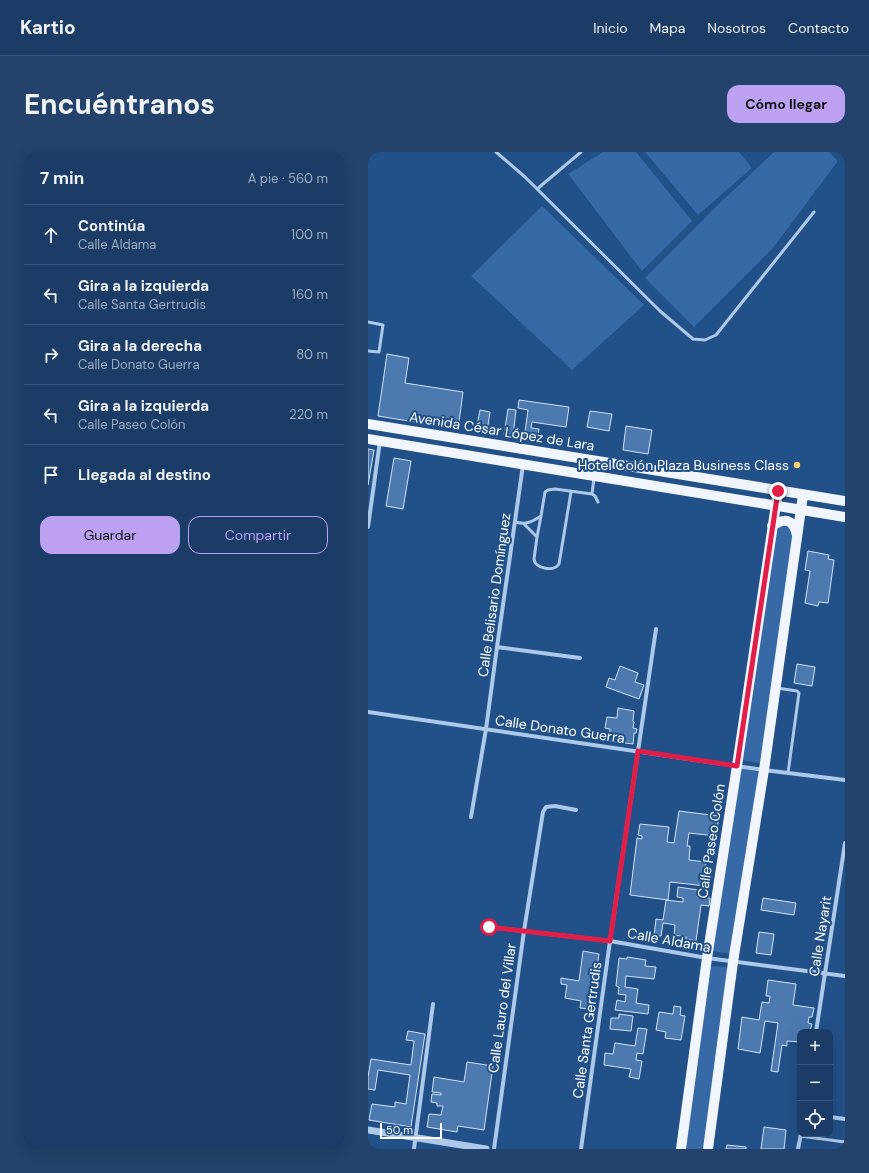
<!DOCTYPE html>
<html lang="es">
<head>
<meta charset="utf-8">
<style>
  :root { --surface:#1a3c66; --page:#23436c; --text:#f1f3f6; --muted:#9fadbf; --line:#38567a; --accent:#bca0f2 }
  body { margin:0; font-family:"DM Sans",sans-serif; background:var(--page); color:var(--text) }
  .controls { position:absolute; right:12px; bottom:12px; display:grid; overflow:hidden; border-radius:8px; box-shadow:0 4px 16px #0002 }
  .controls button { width:36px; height:36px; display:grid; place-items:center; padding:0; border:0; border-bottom:1px solid var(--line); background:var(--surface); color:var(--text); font:20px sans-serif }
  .scale { position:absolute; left:12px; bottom:10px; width:62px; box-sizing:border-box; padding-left:4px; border:2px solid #fff; border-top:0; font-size:11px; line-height:14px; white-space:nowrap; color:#fff; -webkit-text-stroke:3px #225088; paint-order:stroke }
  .stop { position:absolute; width:12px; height:12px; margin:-9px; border:3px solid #e11d48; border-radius:50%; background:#fff }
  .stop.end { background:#e11d48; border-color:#fff; box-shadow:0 1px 4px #0008 }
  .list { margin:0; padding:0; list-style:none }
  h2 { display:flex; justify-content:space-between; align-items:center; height:52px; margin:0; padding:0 16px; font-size:17px }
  h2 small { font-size:13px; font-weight:400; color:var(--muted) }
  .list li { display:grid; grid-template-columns:26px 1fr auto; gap:12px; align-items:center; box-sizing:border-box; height:60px; padding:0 16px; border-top:1px solid var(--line) }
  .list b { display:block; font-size:15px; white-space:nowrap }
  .list p { margin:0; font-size:13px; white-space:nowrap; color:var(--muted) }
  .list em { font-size:13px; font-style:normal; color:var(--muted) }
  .actions { display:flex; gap:8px; padding:12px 16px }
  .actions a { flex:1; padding:9px 0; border:1px solid var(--accent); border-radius:12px; text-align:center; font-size:14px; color:var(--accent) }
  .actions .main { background:var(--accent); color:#111 }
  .icon { flex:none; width:22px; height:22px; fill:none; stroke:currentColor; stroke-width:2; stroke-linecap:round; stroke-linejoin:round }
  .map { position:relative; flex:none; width:477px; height:997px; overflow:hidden; border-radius:12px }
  header { display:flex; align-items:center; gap:24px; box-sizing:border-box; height:56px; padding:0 20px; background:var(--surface); border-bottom:1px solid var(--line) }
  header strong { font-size:19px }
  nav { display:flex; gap:22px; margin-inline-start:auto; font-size:14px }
  .intro { display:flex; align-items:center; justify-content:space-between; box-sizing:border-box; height:96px; padding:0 24px }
  h1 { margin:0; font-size:28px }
  .button { padding:10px 18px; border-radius:12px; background:var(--accent); color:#111; font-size:14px; font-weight:700 }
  main { display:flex; gap:24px; padding:0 24px }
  aside { flex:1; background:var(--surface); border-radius:12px; box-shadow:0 4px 16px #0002 }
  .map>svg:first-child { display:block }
</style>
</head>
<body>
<header>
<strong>Kartio</strong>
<nav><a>Inicio</a><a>Mapa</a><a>Nosotros</a><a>Contacto</a></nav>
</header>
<div class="intro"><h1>Encuéntranos</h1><a class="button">Cómo llegar</a></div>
<main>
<aside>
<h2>7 min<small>A pie · 560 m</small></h2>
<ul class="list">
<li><svg class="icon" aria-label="ahead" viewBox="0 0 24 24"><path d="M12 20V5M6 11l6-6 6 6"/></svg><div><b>Continúa</b><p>Calle Aldama</p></div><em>100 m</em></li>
<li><svg class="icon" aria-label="left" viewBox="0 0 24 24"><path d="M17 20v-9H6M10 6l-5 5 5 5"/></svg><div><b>Gira a la izquierda</b><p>Calle Santa Gertrudis</p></div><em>160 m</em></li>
<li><svg class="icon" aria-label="right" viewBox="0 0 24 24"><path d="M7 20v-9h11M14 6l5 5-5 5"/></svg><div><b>Gira a la derecha</b><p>Calle Donato Guerra</p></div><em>80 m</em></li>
<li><svg class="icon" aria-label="left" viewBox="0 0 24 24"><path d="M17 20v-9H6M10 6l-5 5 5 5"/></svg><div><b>Gira a la izquierda</b><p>Calle Paseo Colón</p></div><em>220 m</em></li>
<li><svg class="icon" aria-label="arrive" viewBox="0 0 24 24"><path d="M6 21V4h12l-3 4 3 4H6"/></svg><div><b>Llegada al destino</b></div></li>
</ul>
<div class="actions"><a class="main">Guardar</a><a>Compartir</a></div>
</aside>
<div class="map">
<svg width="477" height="997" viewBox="0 0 477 997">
  <rect width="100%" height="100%" fill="#225088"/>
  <path fill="#3669a5" d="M 235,0 L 268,0 L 324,69 L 274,119 L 200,22 Z
    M 277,0 L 371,0 L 384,16 L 330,63 Z
    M 406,0 L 461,0 L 470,9 L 405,96 L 326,175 L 277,126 L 356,47 Z
    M 174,54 L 276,153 L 204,218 L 103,124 Z
    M 412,373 L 423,374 L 426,390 L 392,611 L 372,608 L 405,386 Z
    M 371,616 L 391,620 L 362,802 L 345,799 Z
    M 343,814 L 360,815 L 336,997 L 318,997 Z"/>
  <path fill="#4b79b0" stroke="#d2e3f7" d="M 19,202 L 41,206 L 37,231 L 95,240 L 90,277 L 10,264 Z
    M 151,248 L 201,255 L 198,275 L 164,270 L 163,276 L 171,277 L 169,290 L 156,287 L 160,258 L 150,256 Z
    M 140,257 L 148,258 L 145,284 L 136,283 Z
    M 112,258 L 122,260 L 119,280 L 108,279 Z
    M 222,259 L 244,262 L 241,279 L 219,275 Z
    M 258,274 L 284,278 L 280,302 L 255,298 Z
    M 0,297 L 6,298 L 0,333 Z
    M 26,306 L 43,309 L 35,357 L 18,354 Z
    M 440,399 L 461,403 L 460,407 L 466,408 L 460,451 L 451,450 L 450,454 L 437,451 L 442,419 L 437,418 Z
    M 429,512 L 447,515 L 444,534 L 426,531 Z
    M 252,514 L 270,521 L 267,530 L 276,533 L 271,547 L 238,535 L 241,526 L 247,528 Z
    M 250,556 L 266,559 L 265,569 L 266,570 L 265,576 L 269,577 L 268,581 L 266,581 L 265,592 L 241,589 L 242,577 L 237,576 L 239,565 L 249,566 Z
    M 311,659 L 351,664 L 348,684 L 321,681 L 319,694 L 322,694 L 321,708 L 338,710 L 336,724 L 339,725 L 338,734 L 302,730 L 300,748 L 262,743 L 269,686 L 274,687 L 274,684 L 270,683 L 272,672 L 301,675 L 299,690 L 306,691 Z
    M 310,735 L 330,738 L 329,745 L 342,746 L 341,754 L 333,753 L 328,789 L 318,787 L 318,785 L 306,783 L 307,773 L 295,771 L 293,784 L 286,784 L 288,767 L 295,768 L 298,748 L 315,750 L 315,746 L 309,745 Z
    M 395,746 L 428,751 L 426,763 L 393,758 Z
    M 391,780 L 406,782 L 403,803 L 388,801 Z
    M 215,799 L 231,802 L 228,821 L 230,821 L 227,843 L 223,843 L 221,857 L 212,856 L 213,849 L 197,846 L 199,833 L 193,832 L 193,826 L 211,829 Z
    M 259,805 L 278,808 L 277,814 L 288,815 L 286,827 L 258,824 L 257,835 L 270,837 L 268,851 L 281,853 L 280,862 L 247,858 L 249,848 L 257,850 L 258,843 L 250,842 L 251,835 L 248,834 L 251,806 L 259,807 Z
    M 400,828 L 428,832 L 425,853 L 446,856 L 444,865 L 441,865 L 440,871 L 444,872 L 442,879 L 441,878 L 440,880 L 432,880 L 432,890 L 419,889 L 419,894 L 414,893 L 410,920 L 403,919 L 410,871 L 397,869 L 392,901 L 370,897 L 374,865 L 391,868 L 394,850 L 401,851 L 402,844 L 398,844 Z
    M 306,854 L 313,855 L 312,863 L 317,864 L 313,888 L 297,886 L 298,880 L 288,878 L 291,860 L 305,862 Z
    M 251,862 L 265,864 L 263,879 L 242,877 L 243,866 L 251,866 Z
    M 270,876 L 279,877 L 275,902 L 269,901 L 268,908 L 274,909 L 271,927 L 261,925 L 263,917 L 236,913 L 237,901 L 245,902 L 247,891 L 267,894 Z
    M 40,879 L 57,882 L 43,975 L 1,968 L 4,952 L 27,955 L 27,950 L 38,952 L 42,923 L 10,918 L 7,938 L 0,937 L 0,925 L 3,907 L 43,913 L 46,889 L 38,888 Z
    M 99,910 L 125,914 L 116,978 L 90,974 L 89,980 L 59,975 L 61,962 L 73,963 L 75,954 L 69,954 L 69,951 L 63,950 L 64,942 L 73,943 L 73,941 L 64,940 L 66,925 L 96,930 Z
    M 396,975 L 418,978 L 416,997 L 393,997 Z
    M 359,993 L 378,995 L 378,997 L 358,997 Z"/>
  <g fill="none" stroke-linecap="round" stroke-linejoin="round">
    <path stroke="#adc9ea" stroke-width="3" d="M 128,0 L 157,25 L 292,159 L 325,187 L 337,188 L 348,183 L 446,60
      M 169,37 L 213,0
      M 0,170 L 15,173 L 11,200 L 0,199
      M 224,342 L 226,326
      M 147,370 C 159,373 163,370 173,364 L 177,340 L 180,338 L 187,337 L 224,342 L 227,344 L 230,350
      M 156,372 L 169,385 L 166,407 C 167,417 186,420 191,412 L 203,340
      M 169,385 L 173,364
      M 409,536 L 429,539 L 431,541 L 420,621
      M 432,984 L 477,990"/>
    <path stroke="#adc9ea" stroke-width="4" d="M 0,375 L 12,289
      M 129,495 L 212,506
      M 0,560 L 396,618 L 477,628
      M 103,665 L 118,577 L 129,495 L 155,313
      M 121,775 L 242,789 L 339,806 L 477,824
      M 448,880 L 477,691
      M 462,965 L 477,967
      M 46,997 L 65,852
      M 126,997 L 156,779 L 175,660 L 178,655 L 187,654 L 208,658
      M 213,997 L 242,789 L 288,477
      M 430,997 L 433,982"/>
    <path stroke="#adc9ea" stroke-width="7" d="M 0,978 L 118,997"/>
    <path stroke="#f1f6fe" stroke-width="10" d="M 0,272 L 477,349
      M 0,287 L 477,365
      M 404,374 C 417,365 425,367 429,383
      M 313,997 L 339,806 L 369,614 L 410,339
      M 340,997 L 365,810 L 396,618 L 435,343"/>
  </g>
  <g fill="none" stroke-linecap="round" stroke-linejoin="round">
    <path stroke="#e11d48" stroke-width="5" d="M 121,775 L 242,789 L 270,599 L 369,614 L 410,339"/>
  </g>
  <circle fill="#f5ce70" stroke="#225088" stroke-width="1.5" cx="429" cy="313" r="4"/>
  <g text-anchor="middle" stroke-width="4" stroke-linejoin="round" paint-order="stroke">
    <g font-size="14" fill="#fff" stroke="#225088">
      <text transform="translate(134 279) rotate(9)" y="5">Avenida César López de Lara</text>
      <text transform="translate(126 443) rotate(-82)" y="5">Calle Belisario Domínguez</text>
      <text transform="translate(192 577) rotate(8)" y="5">Calle Donato Guerra</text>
      <text transform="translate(343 689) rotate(-81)" y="5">Calle Paseo Colón</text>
      <text transform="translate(452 784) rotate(-81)" y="5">Calle Nayarit</text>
      <text transform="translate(301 788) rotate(10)" y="5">Calle Aldama</text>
      <text transform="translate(134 856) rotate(-82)" y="5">Calle Lauro del Villar</text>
      <text transform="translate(219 878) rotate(-82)" y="5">Calle Santa Gertrudis</text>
    </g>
    <g font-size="14" fill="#fff" stroke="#225088" text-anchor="end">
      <text x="421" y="318">Hotel Colón Plaza Business Class</text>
    </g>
  </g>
</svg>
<div class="controls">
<button>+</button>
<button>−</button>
<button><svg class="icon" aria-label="locate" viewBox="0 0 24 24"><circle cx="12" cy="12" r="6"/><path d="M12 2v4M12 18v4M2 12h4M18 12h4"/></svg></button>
</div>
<div class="scale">50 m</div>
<div class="stop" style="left:121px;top:775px"></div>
<div class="stop end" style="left:410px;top:339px"></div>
</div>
</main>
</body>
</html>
